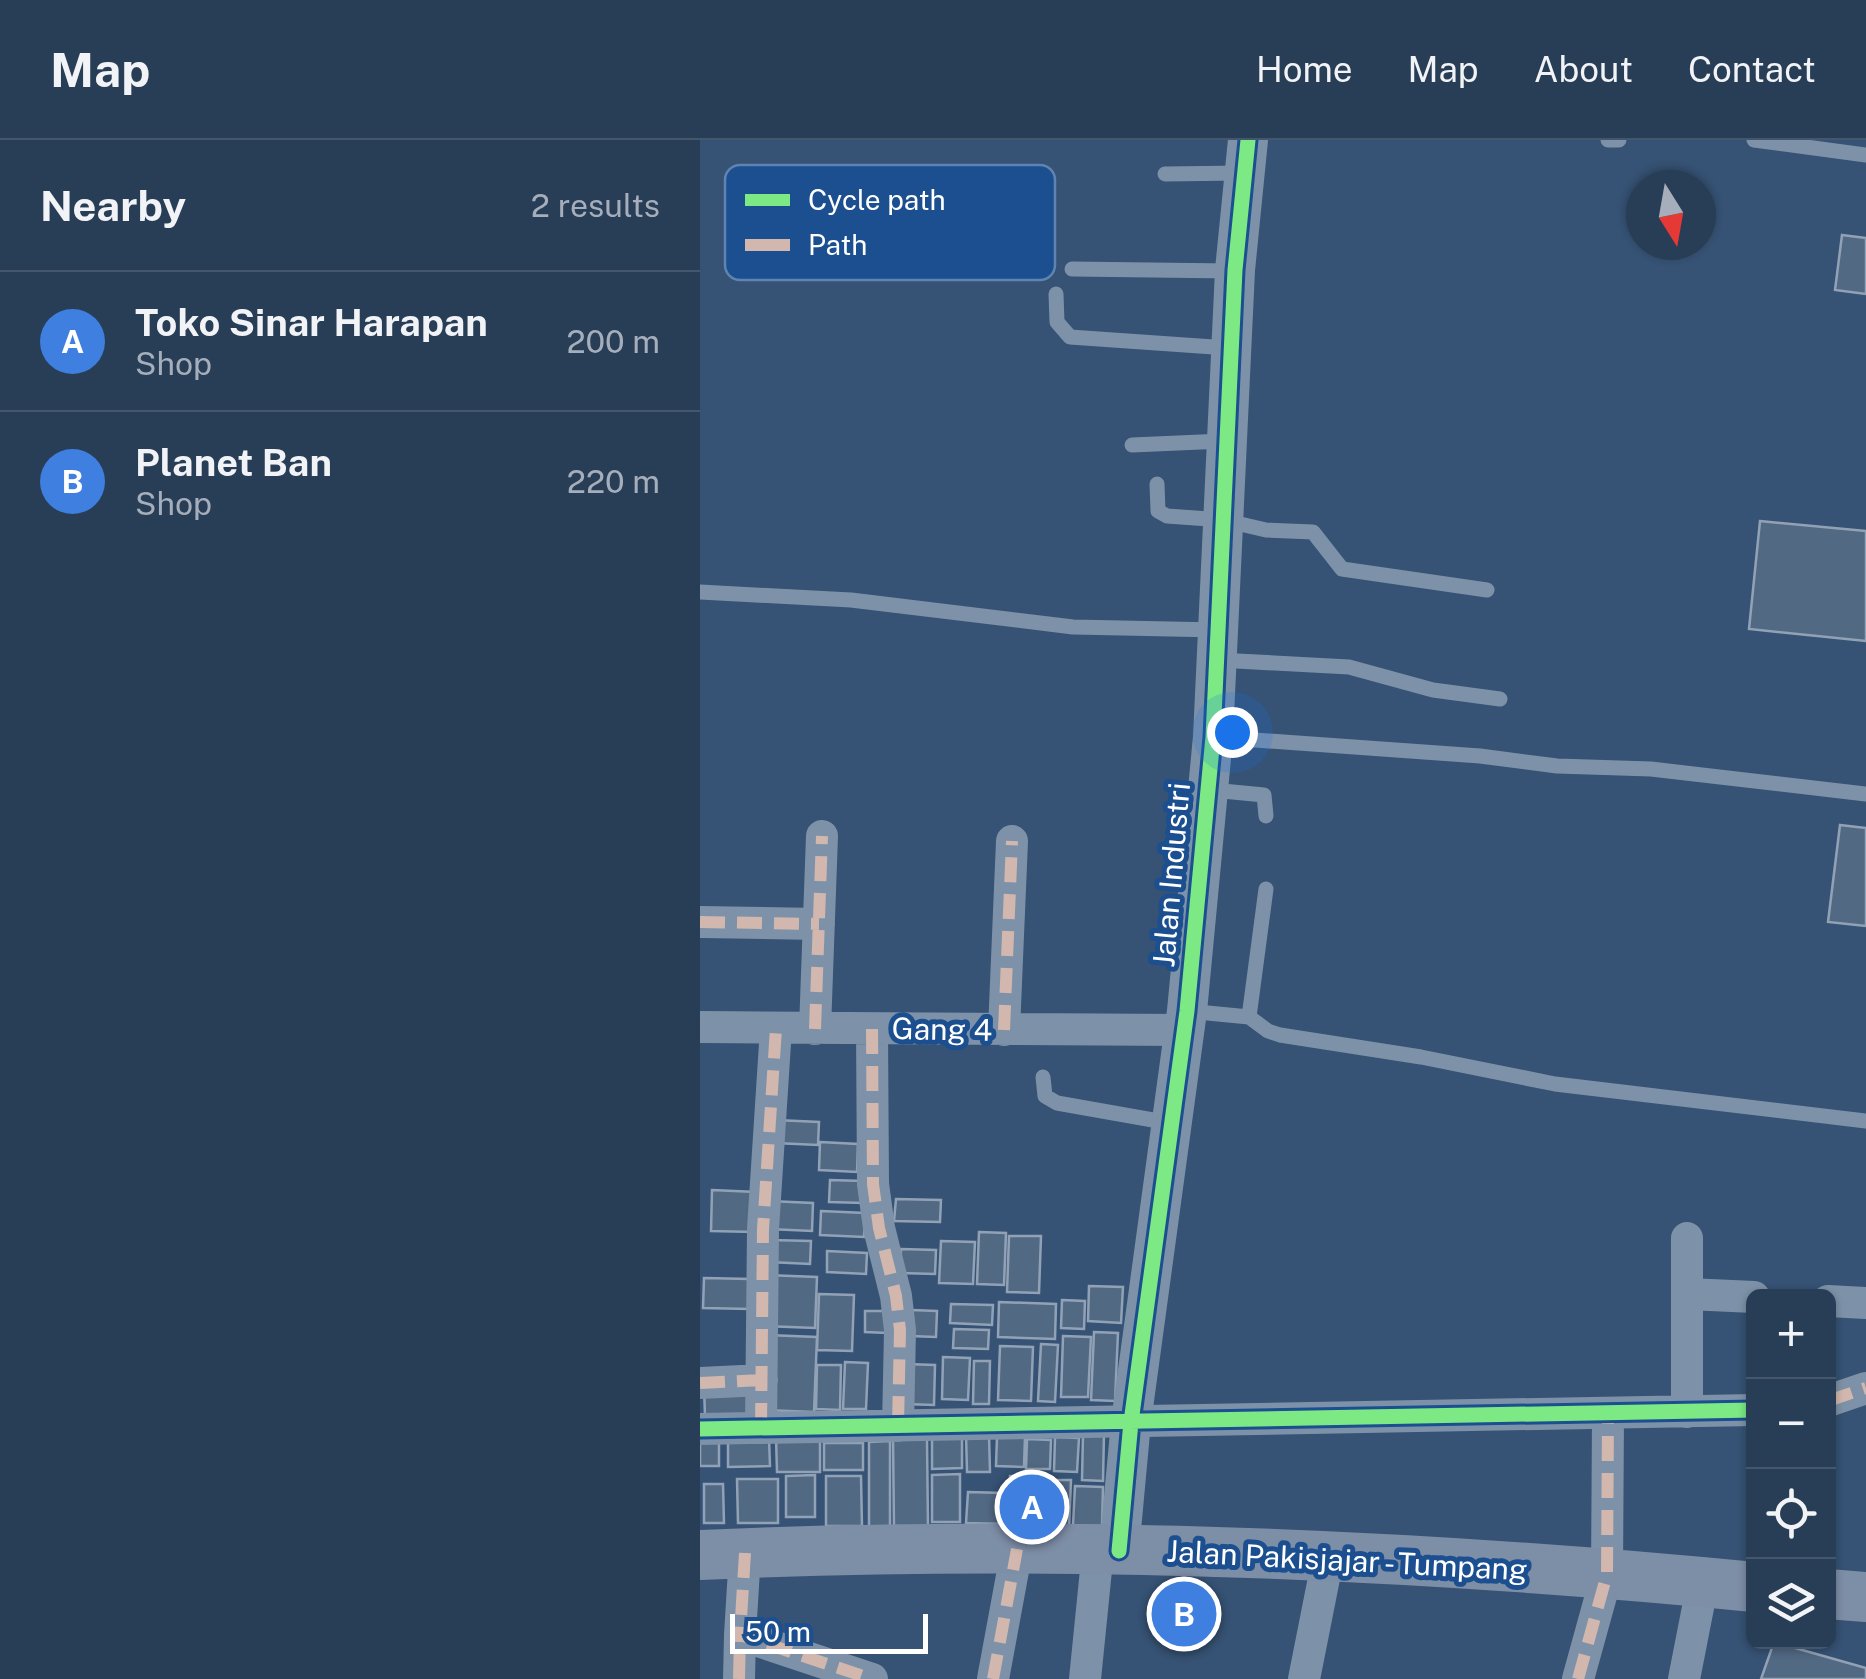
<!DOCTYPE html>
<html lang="en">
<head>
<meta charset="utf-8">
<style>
  :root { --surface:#283e57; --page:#344961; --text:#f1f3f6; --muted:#a5aeba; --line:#44576d; --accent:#8abfa5 }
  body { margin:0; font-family:"Public Sans",sans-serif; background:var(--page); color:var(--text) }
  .controls { position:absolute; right:30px; bottom:30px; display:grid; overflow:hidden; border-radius:15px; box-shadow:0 2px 8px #0004 }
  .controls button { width:90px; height:90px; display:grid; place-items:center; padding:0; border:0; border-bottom:2px solid var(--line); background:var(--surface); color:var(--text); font:50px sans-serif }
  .compass { position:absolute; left:926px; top:30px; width:90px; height:90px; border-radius:50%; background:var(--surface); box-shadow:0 2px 8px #0004; rotate:169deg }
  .scale { position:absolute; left:30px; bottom:25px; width:198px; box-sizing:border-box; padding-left:10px; border:5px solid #fff; border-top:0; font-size:28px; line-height:35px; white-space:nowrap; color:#fff; -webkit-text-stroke:8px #1b4f8f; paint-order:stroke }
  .you { position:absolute; left:532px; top:592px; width:35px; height:35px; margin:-25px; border:8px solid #fff; border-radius:50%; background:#1a73e8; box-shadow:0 0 0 15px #1a73e833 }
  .badge { display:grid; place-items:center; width:65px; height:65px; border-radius:50%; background:var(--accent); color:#fff; font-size:32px; font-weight:700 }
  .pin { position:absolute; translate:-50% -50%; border:5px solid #fff; box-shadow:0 2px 10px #0006 }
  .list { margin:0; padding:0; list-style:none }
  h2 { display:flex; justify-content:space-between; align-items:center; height:130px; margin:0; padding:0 40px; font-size:42px }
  h2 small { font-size:32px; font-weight:400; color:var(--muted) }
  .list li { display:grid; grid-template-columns:65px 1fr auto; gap:30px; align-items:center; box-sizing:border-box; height:140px; padding:0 40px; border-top:2px solid var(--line) }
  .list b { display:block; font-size:38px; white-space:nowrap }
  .list p { margin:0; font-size:32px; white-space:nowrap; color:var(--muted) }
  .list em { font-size:32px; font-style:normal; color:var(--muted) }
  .icon { flex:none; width:55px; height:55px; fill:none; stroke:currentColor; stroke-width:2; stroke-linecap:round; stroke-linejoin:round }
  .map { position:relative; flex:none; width:1166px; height:1539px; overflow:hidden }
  header { display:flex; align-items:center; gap:60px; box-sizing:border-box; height:140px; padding:0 50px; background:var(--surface); border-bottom:2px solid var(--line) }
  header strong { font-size:48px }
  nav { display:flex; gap:55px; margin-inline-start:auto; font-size:35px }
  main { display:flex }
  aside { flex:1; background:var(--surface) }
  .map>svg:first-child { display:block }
</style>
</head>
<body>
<header>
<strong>Map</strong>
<nav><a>Home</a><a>Map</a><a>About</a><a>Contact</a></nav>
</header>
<main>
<aside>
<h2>Nearby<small>2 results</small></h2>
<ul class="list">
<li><span class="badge" style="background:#3f7fe0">A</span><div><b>Toko Sinar Harapan</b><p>Shop</p></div><em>200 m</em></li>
<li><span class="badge" style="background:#3f7fe0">B</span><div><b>Planet Ban</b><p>Shop</p></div><em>220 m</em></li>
</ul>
</aside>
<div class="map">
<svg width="1166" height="1539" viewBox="0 0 1166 1539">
  <rect width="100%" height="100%" fill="#365274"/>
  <path fill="#526984" stroke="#92a2b6" stroke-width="2.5" d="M 1142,95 L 1166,98 L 1166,154 L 1135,150 Z
    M 1060,381 L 1166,391 L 1166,501 L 1049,489 Z
    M 1140,685 L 1166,688 L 1166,786 L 1128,782 Z
    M 76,980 L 119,982 L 118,1005 L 75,1003 Z
    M 120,1002 L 158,1004 L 157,1032 L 119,1030 Z
    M 130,1040 L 163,1041 L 163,1063 L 129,1062 Z
    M 12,1050 L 56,1052 L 55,1092 L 11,1091 Z
    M 196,1059 L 241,1060 L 240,1082 L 194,1081 Z
    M 69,1061 L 113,1063 L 112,1091 L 69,1089 Z
    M 121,1071 L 165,1073 L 164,1097 L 120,1095 Z
    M 279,1092 L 306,1093 L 304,1145 L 277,1144 Z
    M 309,1096 L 341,1096 L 339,1153 L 307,1152 Z
    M 70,1100 L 111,1101 L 110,1124 L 69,1122 Z
    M 241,1101 L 275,1102 L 273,1144 L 239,1143 Z
    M 201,1109 L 236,1110 L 235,1134 L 200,1133 Z
    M 127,1111 L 167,1113 L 166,1134 L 127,1132 Z
    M 66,1135 L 117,1137 L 115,1188 L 64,1186 Z
    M 4,1138 L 50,1139 L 49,1169 L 3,1168 Z
    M 389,1146 L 423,1147 L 421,1183 L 388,1181 Z
    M 119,1154 L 154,1155 L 152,1211 L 117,1210 Z
    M 362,1160 L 385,1161 L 384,1189 L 361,1188 Z
    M 299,1162 L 356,1164 L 355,1199 L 298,1197 Z
    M 251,1164 L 293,1165 L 292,1185 L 250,1183 Z
    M 211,1170 L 237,1171 L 236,1197 L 210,1196 Z
    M 165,1171 L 188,1171 L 187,1193 L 165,1192 Z
    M 254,1189 L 289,1190 L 288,1209 L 253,1208 Z
    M 394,1192 L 418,1193 L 415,1261 L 391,1260 Z
    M 67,1195 L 117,1197 L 114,1272 L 64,1270 Z
    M 363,1196 L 391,1197 L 388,1257 L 361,1257 Z
    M 341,1204 L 358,1205 L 355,1262 L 338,1261 Z
    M 300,1206 L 333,1207 L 331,1261 L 298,1260 Z
    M 243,1217 L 270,1218 L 268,1260 L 242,1259 Z
    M 274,1221 L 290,1221 L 289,1264 L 273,1264 Z
    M 145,1222 L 168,1223 L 166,1269 L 143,1269 Z
    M 206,1224 L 235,1225 L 234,1265 L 204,1264 Z
    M 117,1225 L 141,1225 L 140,1270 L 116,1269 Z
    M 49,1246 L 50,1275 L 5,1276 L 4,1247 Z
    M 266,1294 L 289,1294 L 290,1332 L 267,1332 Z
    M 383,1294 L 404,1294 L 403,1341 L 382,1340 Z
    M 232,1296 L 262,1296 L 262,1328 L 232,1329 Z
    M 297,1296 L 325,1297 L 324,1327 L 296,1326 Z
    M 76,1297 L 120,1297 L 120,1332 L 77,1332 Z
    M 355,1297 L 379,1298 L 377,1332 L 354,1331 Z
    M 69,1298 L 70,1326 L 28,1327 L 28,1299 Z
    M 0,1299 L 19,1299 L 19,1326 L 0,1326 Z
    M 227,1299 L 228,1388 L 194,1388 L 193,1300 Z
    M 327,1299 L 351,1300 L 350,1329 L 326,1329 Z
    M 190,1301 L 190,1387 L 169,1388 L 169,1302 Z
    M 124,1303 L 163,1303 L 163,1330 L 124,1330 Z
    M 260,1334 L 260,1382 L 232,1382 L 232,1335 Z
    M 115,1335 L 115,1377 L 86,1377 L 86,1336 Z
    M 126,1336 L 161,1336 L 162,1386 L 126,1386 Z
    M 310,1336 L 347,1337 L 345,1383 L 309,1381 Z
    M 37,1339 L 78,1339 L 78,1383 L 38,1383 Z
    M 349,1340 L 371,1340 L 369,1388 L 347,1387 Z
    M 4,1344 L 23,1344 L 24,1383 L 4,1383 Z
    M 375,1346 L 403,1347 L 402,1386 L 373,1385 Z
    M 268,1352 L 305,1353 L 304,1384 L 266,1383 Z
    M 1074,1502 L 1166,1528 L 1166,1539 L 1061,1539 Z"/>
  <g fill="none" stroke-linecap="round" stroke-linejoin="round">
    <path stroke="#7d92a8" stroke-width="15" d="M 908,0 L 919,0
      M 1054,0 L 1166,15
      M 465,34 L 541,33
      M 372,129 L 531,131
      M 356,154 L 357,182 L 370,197 L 528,208
      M 432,305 L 524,301
      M 457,344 L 458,371 L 467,376 L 523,380 L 566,390 L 613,392 L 642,429 L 787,450
      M 0,452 L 151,460 L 373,487 L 519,490
      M 518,520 L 649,527 L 733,550 L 800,559
      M 513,597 L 780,616 L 857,626 L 951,629 L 1166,654
      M 512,650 L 564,655 L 566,676
      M 487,871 L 549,877 L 566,749
      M 549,877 L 568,891 L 580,895 L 721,917 L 855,944 L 1166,981
      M 343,937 L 345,956 L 357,963 L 470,983"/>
    <path stroke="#7d92a8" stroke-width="32" d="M 0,782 L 119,784
      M 0,887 L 484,890
      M 115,889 L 122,696
      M 172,889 L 173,1044 L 179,1088 L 196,1156 L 200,1190 L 198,1286
      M 304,890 L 312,701
      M 988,1154 L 1054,1157
      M 1128,1161 L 1166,1163
      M 0,1243 L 62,1240
      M 1128,1261 L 1166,1248
      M 987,1272 L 987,1098
      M 61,1288 L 63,1089 L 76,888
      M 0,1289 L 1054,1270
      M 45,1413 L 40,1495 L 172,1539
      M 39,1539 L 40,1495
      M 293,1539 L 317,1409
      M 385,1539 L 398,1410
      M 604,1539 L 628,1418
      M 878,1539 L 907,1434 L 908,1274
      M 984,1539 L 1003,1442"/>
    <path stroke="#7d92a8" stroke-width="40" d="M 419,1411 L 431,1282 L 487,871 L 513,597 L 535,130 L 548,0"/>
    <path stroke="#7d8ea7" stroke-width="50" d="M 0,1415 C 350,1399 705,1413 1054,1447
      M 1128,1454 L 1166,1457"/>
    <path stroke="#d1b7ad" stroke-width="12" stroke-dasharray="25 12" stroke-linecap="butt" d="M 0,782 L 119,784
      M 115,889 L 122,696
      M 172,889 L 173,1044 L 179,1088 L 196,1156 L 200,1190 L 198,1286
      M 304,890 L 312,701
      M 0,1243 L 62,1240
      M 1128,1261 L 1166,1248
      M 61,1288 L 63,1089 L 76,888
      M 45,1413 L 40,1495 L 172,1539
      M 39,1539 L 40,1495
      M 293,1539 L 317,1409
      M 878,1539 L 907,1434 L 908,1274"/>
    <g stroke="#1b4f8f" stroke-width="21">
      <path id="cycleway" d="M 0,1289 L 1054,1270
        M 419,1411 L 431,1282 L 487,871 L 513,597 L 535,130 L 548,0"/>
    </g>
    <use href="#cycleway" stroke="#7ce984" stroke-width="15"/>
  </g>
  <g text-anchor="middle" stroke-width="10" stroke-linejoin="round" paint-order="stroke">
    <g font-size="30" fill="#fff" stroke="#1b4f8f">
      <text transform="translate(472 735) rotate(-85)" y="10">Jalan Industri</text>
      <text transform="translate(242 890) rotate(1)" y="10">Gang 4</text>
      <text transform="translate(647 1421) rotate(3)" y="10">Jalan Pakisjajar - Tumpang</text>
    </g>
  </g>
  <rect x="25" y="25" width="330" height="115" rx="15" fill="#1b4f8f" stroke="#5f84b1" stroke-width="2.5"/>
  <rect x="45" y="54" width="45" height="12" fill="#7ce984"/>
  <rect x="45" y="99" width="45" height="12" fill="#d1b7ad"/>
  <g font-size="28" fill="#fff">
    <text x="108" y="70">Cycle path</text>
    <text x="108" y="115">Path</text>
  </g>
</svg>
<div class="controls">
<button>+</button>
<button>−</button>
<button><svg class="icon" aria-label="locate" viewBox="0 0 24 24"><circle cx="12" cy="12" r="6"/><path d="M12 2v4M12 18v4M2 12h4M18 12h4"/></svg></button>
<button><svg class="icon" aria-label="layers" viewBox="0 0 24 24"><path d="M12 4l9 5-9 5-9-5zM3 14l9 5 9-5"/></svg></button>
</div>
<svg class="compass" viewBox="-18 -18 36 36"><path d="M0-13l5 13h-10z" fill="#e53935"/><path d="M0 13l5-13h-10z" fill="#a5aeba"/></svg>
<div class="scale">50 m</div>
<div class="you"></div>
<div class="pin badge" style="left:332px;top:1367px;background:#3f7fe0">A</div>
<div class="pin badge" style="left:484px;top:1474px;background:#3f7fe0">B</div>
</div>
</main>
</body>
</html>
